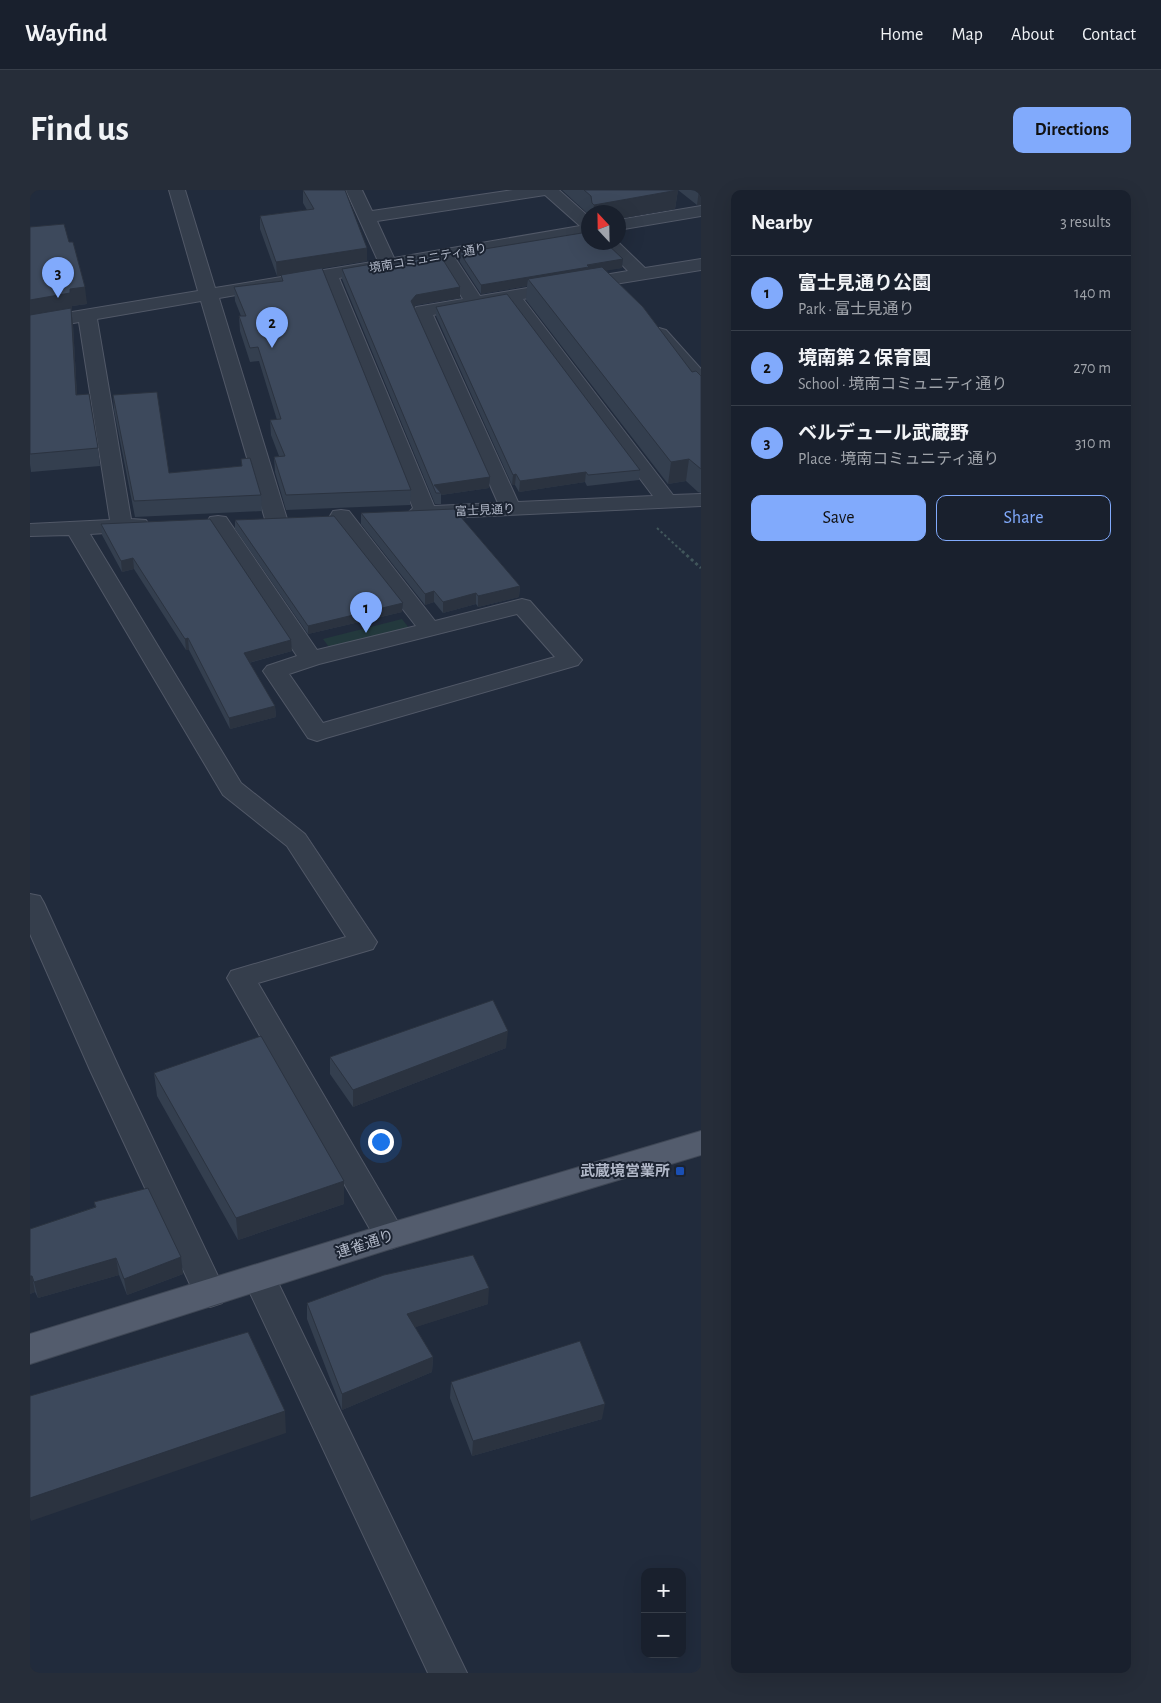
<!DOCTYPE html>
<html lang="en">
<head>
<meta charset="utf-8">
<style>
  :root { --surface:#19202d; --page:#262d39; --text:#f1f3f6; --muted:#9fa3aa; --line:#373e49; --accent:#81aafc }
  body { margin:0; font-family:"Alegreya Sans","Noto Sans JP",sans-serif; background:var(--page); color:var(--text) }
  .controls { position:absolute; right:15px; bottom:15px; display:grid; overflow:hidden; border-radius:10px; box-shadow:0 5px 20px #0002 }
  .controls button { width:45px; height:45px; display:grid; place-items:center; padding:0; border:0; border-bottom:1px solid var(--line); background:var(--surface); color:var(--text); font:25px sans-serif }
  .compass { position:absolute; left:551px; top:15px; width:45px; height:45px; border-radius:50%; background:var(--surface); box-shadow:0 5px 20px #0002; rotate:338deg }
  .you { position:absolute; left:350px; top:951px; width:18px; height:18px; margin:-12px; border:4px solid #fff; border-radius:50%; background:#1a73e8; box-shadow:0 0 0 8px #1a73e833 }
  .badge { display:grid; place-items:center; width:32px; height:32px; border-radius:50%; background:var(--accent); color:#111; font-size:16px; font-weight:700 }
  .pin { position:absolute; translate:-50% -41px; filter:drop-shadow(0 1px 2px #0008) }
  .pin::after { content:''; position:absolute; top:26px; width:18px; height:15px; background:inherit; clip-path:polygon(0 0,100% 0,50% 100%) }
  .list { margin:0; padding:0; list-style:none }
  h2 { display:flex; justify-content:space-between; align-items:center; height:65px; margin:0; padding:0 20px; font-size:21px }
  h2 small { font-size:16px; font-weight:400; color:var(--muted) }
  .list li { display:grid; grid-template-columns:32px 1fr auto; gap:15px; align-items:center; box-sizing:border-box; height:75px; padding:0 20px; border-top:1px solid var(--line) }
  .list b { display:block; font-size:19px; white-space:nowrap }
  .list p { margin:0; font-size:16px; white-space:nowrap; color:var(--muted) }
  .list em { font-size:16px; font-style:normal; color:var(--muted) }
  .actions { display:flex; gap:10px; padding:15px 20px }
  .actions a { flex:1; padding:11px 0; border:1px solid var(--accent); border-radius:10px; text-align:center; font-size:18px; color:var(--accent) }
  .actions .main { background:var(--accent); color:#111 }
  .map { position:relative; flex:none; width:671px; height:1483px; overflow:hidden; border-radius:10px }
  header { display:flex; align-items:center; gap:30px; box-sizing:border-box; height:70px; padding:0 25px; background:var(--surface); border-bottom:1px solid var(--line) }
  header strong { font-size:24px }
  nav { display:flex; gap:28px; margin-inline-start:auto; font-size:18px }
  .intro { display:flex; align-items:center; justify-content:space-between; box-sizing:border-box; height:120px; padding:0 30px }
  h1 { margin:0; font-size:35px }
  .button { padding:12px 22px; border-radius:10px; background:var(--accent); color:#111; font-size:18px; font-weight:700 }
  main { display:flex; gap:30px; padding:0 30px }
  aside { flex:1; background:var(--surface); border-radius:10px; box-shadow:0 5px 20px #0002 }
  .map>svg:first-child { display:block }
</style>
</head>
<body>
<header>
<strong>Wayfind</strong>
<nav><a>Home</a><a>Map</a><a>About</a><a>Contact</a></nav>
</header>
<div class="intro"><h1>Find us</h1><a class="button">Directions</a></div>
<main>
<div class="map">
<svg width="671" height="1483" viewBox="0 0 671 1483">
  <rect width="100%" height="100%" fill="#212b3c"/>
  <path fill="#23393d" d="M 372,429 L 379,438 L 299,457 L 293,449 Z"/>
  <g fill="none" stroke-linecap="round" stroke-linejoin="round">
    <g stroke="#515867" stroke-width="2">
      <path id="minor" d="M 139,0 L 155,0 L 185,98 L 348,71 L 316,0 L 332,0 L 342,21 L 483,0 L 529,0 L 558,26 L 558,45 L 425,68 L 450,106 L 598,81 L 570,52 L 588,52 L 615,78 L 671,69 L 671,80 L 493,109 L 643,305 L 671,304 L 671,316 L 396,329 L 381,328 L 378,323 L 383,318 L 293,90 L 189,108 L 257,329 L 254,334 L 246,335 L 238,334 L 235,329 L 171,111 L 67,129 L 101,329 L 116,330 L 119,335 L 116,340 L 108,341 L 60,344 L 211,593 L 275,644 L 347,752 L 343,759 L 228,793 L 376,1046 L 371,1055 L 360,1059 L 349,1055 L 197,788 L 201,781 L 316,747 L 257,656 L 193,605 L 39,345 L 0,346 L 0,334 L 80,330 L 49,132 L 0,141 L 0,129 L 168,101 ZM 515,5 L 550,36 L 364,68 L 347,31 ZM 409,71 L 433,109 L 392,116 L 386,117 L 383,121 L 468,313 L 404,316 L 309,88 ZM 477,112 L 623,306 L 488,312 L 403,125 Z
        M 671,16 L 671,26 L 588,40 L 588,30 Z
        M 629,138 L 636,140 L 671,179 L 671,197 L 664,195 L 622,148 L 620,144 L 622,140 Z
        M 311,320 L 319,321 L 405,431 L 492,409 L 500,411 L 552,470 L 548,475 L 296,548 L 287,551 L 278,548 L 233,481 L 237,476 L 267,466 L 177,332 L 180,327 L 188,326 L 196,327 L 287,460 L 386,436 L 300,326 L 303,321 ZM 487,424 L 525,467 L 293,533 L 259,484 L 289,474 Z
        M 0,704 L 10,706 L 14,713 L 90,880 L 196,1103 L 192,1113 L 180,1117 L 168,1113 L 164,1103 L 60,880 L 0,744 Z
        M 229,1074 L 241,1078 L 437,1483 L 398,1483 L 213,1088 L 217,1078 Z"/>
    </g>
    <g stroke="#3f4755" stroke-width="2">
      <path id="major" d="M 671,941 L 671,965 L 360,1059 L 0,1174 L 0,1144 L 360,1033 Z"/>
    </g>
    <path stroke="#41565b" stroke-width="2" stroke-dasharray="2.5 2.5" stroke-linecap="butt" d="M 627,338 L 653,362"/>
    <path stroke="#41565b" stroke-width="3" stroke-dasharray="3 3" stroke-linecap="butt" d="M 652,361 L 671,378"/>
    <use href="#minor" fill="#353e4c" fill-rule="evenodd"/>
    <use href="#major" fill="#535c6d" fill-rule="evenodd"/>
  </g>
  <path fill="#343f4f" d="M 273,0 L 337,58 L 337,71 L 292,78 L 381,300 L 380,315 L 256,320 L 245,282 L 244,267 L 249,266 L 241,245 L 240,230 L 247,230 L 229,171 L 220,172 L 210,141 L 209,126 L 211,126 L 205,111 L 204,97 L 251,91 L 251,85 L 247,86 L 230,39 L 230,26 L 277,20 L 273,13 Z
    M 532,0 L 648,0 L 645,19 L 588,29 L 588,22 L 558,22 L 558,24 Z
    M 648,0 L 671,0 L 671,15 L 667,15 Z
    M 0,37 L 39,52 L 57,114 L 42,116 L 42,120 L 41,120 L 43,135 L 47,205 L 68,258 L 70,276 L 1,282 L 0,274 Z
    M 430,63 L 593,69 L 592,78 L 576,80 L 662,182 L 671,186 L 671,303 L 668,302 L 656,291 L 638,294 L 496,110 L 497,96 L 451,104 L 430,72 Z
    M 344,77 L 430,97 L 430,108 L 386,115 L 384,117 L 460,287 L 459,298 L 411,305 L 411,314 L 405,314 L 312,89 L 312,79 Z
    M 406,117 L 610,280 L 609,290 L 557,296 L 555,292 L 489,302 L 485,295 L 482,295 L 406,126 Z
    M 83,205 L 139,283 L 212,276 L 211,269 L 231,305 L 232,321 L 105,327 L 84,220 Z
    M 331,323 L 490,396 L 489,407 L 448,417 L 446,414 L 413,423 L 404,412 L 395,415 L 331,334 Z
    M 205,330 L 373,413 L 372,422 L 278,444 L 205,339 Z
    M 71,334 L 262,461 L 219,473 L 245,516 L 246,527 L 200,539 L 159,460 L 156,460 L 104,379 L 92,382 L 72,345 Z
    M 476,858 L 323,917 L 300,884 L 300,867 Z
    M 124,883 L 314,991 L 314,1014 L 208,1050 L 127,906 Z
    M 64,1012 L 151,1067 L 153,1084 L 97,1105 L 89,1085 L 8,1108 L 5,1102 L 0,1104 L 0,1039 L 65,1017 Z
    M 277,1113 L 458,1114 L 385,1137 L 403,1167 L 402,1182 L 312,1220 L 277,1129 Z
    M 421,1192 L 572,1229 L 442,1266 L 420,1208 Z"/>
  <path fill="#2b3340" d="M 648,0 L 645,19 L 588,29 L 588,22 L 563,22 L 564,15 Z
    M 669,0 L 671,0 L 671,15 L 667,15 Z
    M 337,58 L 337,71 L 247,86 L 246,72 Z
    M 593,69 L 592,78 L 558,84 L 498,89 L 497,96 L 451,104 L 451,95 Z
    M 55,97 L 57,114 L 42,116 L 42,120 L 41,120 L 43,135 L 48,223 L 0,127 L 0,110 L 40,99 Z
    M 430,97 L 430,108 L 386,115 L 381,122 L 381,111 L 386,105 Z
    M 659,269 L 656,291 L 638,294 L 641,272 Z
    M 556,282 L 555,292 L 489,302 L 490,291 Z
    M 486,284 L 485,295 L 482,295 L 483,285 Z
    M 460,287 L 459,298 L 411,305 L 411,303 L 404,295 Z
    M 103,368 L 104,379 L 92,382 L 91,371 Z
    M 490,396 L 489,407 L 448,417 L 448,406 Z
    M 404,401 L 404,412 L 395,415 L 395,404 Z
    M 446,403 L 446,414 L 413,423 L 413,412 Z
    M 373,413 L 372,422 L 278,444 L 278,436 Z
    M 158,448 L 159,460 L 156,460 L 155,449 Z
    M 261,450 L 262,461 L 214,474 L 214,463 Z
    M 245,516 L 246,527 L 200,539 L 199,528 Z
    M 478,841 L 476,858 L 323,917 L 323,900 Z
    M 314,991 L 314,1014 L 208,1050 L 206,1028 Z
    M 151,1067 L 153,1084 L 97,1105 L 94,1089 Z
    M 86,1068 L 89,1085 L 8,1108 L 4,1092 Z
    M 0,1086 L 2,1086 L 5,1102 L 0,1104 Z
    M 459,1098 L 458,1114 L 377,1140 L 377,1124 Z
    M 403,1167 L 402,1182 L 312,1220 L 312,1204 Z
    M 575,1214 L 572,1229 L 442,1266 L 443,1251 Z
    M 255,1221 L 256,1243 L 1,1331 L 0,1328 L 0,1308 Z"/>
  <path fill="#3d495c" stroke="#2b3340" d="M 273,0 L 315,0 L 337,58 L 246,72 L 230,26 L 284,19 Z
    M 554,0 L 648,0 L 564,15 L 562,13 L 561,6 Z
    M 34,34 L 39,52 L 43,52 L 55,97 L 40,99 L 40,103 L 0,110 L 0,37 Z
    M 558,42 L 558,52 L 575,52 L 593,69 L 557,75 L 559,77 L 451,95 L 430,63 Z
    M 410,65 L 430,97 L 386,105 L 381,111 L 460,287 L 404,295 L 411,303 L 406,303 L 312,79 L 342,74 L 344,77 L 351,76 Z
    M 572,77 L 613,117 L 662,182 L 666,181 L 671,186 L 671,279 L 659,269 L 641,272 L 498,89 Z
    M 292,78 L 381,300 L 256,305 L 244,267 L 255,266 L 240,230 L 251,229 L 228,157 L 220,158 L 209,126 L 216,126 L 204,97 L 253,91 L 251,85 Z
    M 477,104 L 610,280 L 558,285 L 556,282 L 490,291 L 486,284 L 483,285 L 406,117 Z
    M 41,118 L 46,205 L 59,204 L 68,258 L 0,264 L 0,125 Z
    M 127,202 L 139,283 L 212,276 L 211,269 L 220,268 L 231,305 L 104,311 L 83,205 Z
    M 424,319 L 490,396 L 448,406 L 446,403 L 413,412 L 404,401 L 395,404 L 331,323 Z
    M 304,326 L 373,413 L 278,436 L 205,330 Z
    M 180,329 L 261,450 L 214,463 L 245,516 L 199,528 L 158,448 L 155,449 L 103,368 L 91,371 L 71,334 Z
    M 463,810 L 478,841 L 323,900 L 300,867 Z
    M 231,846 L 314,991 L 206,1028 L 124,883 Z
    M 118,998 L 151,1067 L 94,1089 L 86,1068 L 4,1092 L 2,1086 L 0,1086 L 0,1039 L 66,1017 L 64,1012 Z
    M 443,1065 L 459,1098 L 377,1124 L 403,1167 L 312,1204 L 277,1113 L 354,1085 Z
    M 218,1142 L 255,1221 L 0,1308 L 0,1206 Z
    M 550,1151 L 575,1214 L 443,1251 L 421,1192 Z"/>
  <rect fill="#1a4fb4" stroke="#1b2331" stroke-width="2" x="645" y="976" width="10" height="10" rx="2.5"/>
  <g text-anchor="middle" stroke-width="4" stroke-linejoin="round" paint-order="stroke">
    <g font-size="12" fill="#b1b8c8" stroke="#1b2331">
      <text transform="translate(398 68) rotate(-10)" y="4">境南コミュニティ通り</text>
      <text transform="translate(455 320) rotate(-3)" y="4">富士見通り</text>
    </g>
    <g font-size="15" font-weight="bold" fill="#b1b8c8" stroke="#1b2331" text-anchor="end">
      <text x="640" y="986">武蔵境営業所</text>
    </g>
    <g font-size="15" fill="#b1b8c8" stroke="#1b2331">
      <text transform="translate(335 1054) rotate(-18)" y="5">連雀通り</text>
    </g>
  </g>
</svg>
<div class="controls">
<button>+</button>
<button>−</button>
</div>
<svg class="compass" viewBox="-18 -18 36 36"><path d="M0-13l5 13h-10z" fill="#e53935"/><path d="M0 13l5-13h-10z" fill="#9fa3aa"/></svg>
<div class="you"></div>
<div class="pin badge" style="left:336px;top:443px">1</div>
<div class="pin badge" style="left:242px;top:158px">2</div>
<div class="pin badge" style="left:28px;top:108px">3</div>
</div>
<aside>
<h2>Nearby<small>3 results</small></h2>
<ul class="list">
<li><span class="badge">1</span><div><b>富士見通り公園</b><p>Park · 富士見通り</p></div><em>140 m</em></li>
<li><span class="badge">2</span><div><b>境南第２保育園</b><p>School · 境南コミュニティ通り</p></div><em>270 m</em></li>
<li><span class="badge">3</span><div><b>ベルデュール武蔵野</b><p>Place · 境南コミュニティ通り</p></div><em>310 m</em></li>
</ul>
<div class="actions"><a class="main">Save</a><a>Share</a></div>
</aside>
</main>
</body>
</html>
